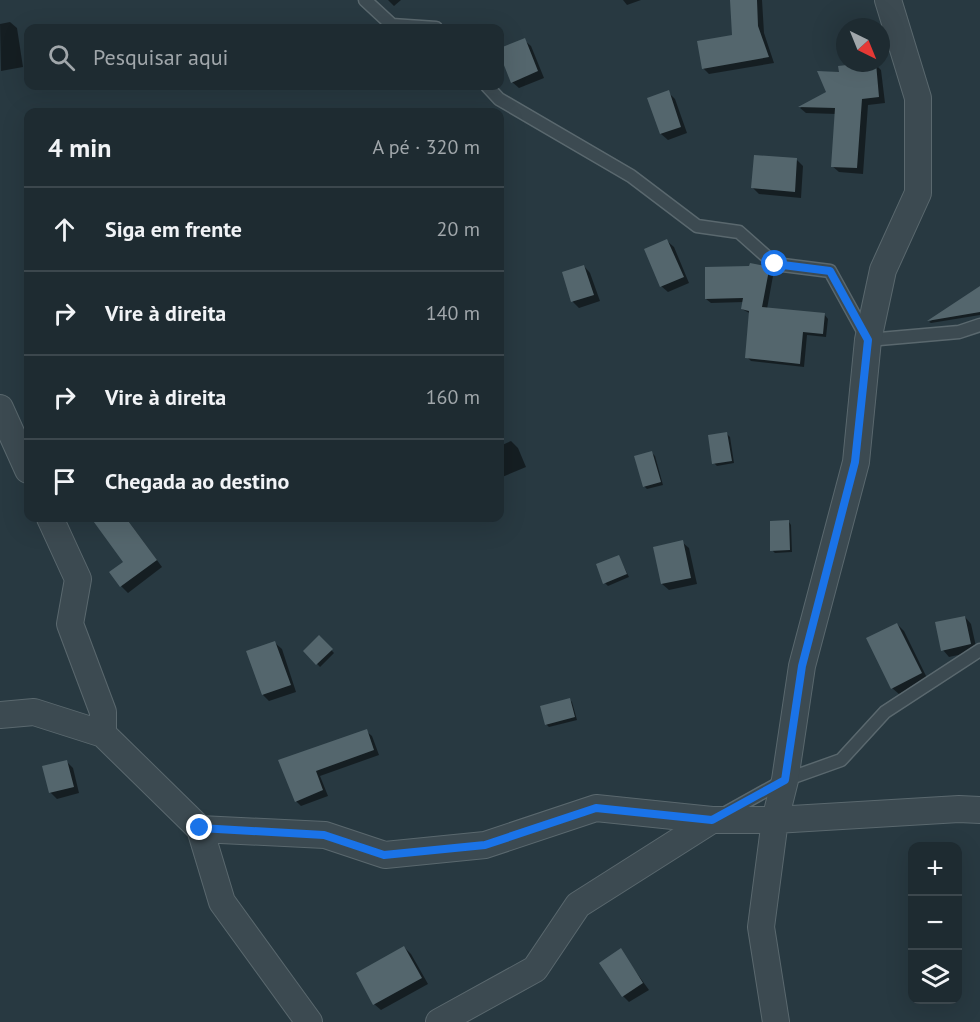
<!DOCTYPE html>
<html lang="pt">
<head>
<meta charset="utf-8">
<style>
  :root { --surface:#1e2b31; --page:#2b373d; --text:#f1f3f6; --muted:#a1a7ab; --line:#3c474d }
  body { margin:0; font-family:"PT Sans",sans-serif; background:var(--page); color:var(--text) }
  .controls { position:absolute; right:18px; bottom:18px; display:grid; overflow:hidden; border-radius:12px; box-shadow:0 6px 24px #0002 }
  .controls button { width:54px; height:54px; display:grid; place-items:center; padding:0; border:0; border-bottom:2px solid var(--line); background:var(--surface); color:var(--text); font:30px sans-serif }
  .compass { position:absolute; left:836px; top:18px; width:54px; height:54px; border-radius:50%; background:var(--surface); box-shadow:0 6px 24px #0002; rotate:137deg }
  .stop { position:absolute; width:18px; height:18px; margin:-14px; border:4px solid #1a73e8; border-radius:50%; background:#fff }
  .stop.end { background:#1a73e8; border-color:#fff; box-shadow:0 2px 6px #0008 }
  .list { margin:0; padding:0; list-style:none }
  h2 { display:flex; justify-content:space-between; align-items:center; height:78px; margin:0; padding:0 24px; font-size:26px }
  h2 small { font-size:20px; font-weight:400; color:var(--muted) }
  .list li { display:grid; grid-template-columns:39px 1fr auto; gap:18px; align-items:center; box-sizing:border-box; height:84px; padding:0 24px; border-top:2px solid var(--line) }
  .list b { display:block; font-size:22px; white-space:nowrap }
  .list em { font-size:20px; font-style:normal; color:var(--muted) }
  .icon { flex:none; width:33px; height:33px; fill:none; stroke:currentColor; stroke-width:2; stroke-linecap:round; stroke-linejoin:round }
  .map { position:relative; flex:none; width:980px; height:1022px; overflow:hidden }
  .search { position:absolute; background:var(--surface); box-shadow:0 6px 24px #0002; left:24px; top:24px; width:480px; height:66px; display:flex; align-items:center; gap:15px; box-sizing:border-box; padding:0 21px; border-radius:12px; color:var(--muted); font-size:22px }
  .panel { position:absolute; background:var(--surface); box-shadow:0 6px 24px #0002; left:24px; top:108px; width:480px; height:414px; border-radius:12px }
  .map>svg:first-child { display:block }
</style>
</head>
<body>
<div class="map">
<svg width="980" height="1022" viewBox="0 0 980 1022">
  <rect width="100%" height="100%" fill="#283941"/>
  <path fill="#0007" d="M 388,0 L 401,0 L 394,6 Z
    M 623,0 L 641,0 L 627,5 Z
    M 731,0 L 762,0 L 764,33 L 774,63 L 709,74 L 703,68 L 734,36 Z
    M 10,22 L 17,28 L 23,67 L 1,71 L 0,24 Z
    M 524,40 L 531,46 L 544,78 L 519,88 L 512,82 L 500,50 Z
    M 875,64 L 881,70 L 885,103 L 868,105 L 863,174 L 839,172 L 832,166 L 836,114 L 806,113 L 800,108 L 828,92 L 840,73 Z
    M 668,92 L 675,99 L 687,133 L 668,140 L 661,134 L 649,99 Z
    M 797,160 L 803,166 L 801,198 L 759,194 L 753,188 Z
    M 667,241 L 674,247 L 689,283 L 668,292 L 661,286 Z
    M 584,266 L 590,273 L 600,301 L 579,308 L 573,302 L 564,273 Z
    M 764,267 L 773,276 L 767,309 L 824,314 L 828,319 L 826,337 L 807,335 L 804,367 L 751,361 L 747,357 L 751,314 L 742,309 L 744,302 L 711,303 L 706,299 Z
    M 980,288 L 980,315 L 931,323 L 929,322 Z
    M 727,434 L 730,437 L 734,463 L 717,466 L 714,463 Z
    M 511,441 L 518,448 L 526,467 L 500,478 L 500,446 Z
    M 652,453 L 655,456 L 663,485 L 647,489 L 644,486 Z
    M 93,518 L 126,518 L 162,567 L 128,593 L 121,586 L 125,562 Z
    M 789,522 L 791,525 L 792,552 L 775,553 L 772,550 Z
    M 682,542 L 689,548 L 697,584 L 669,590 L 662,584 Z
    M 619,557 L 629,577 L 608,586 L 605,583 Z
    M 965,617 L 971,624 L 977,651 L 949,657 L 943,650 Z
    M 897,624 L 904,631 L 928,680 L 899,694 L 892,688 Z
    M 319,637 L 334,653 L 320,667 L 305,651 Z
    M 275,643 L 282,649 L 296,692 L 269,701 L 263,695 Z
    M 569,699 L 572,702 L 577,720 L 549,727 L 546,724 Z
    M 366,731 L 372,736 L 379,755 L 320,776 L 328,796 L 301,806 L 296,801 L 280,761 Z
    M 66,761 L 73,768 L 79,793 L 57,799 L 50,792 Z
    M 404,947 L 411,954 L 428,984 L 381,1010 L 374,1004 Z
    M 620,950 L 649,990 L 629,1002 L 623,996 Z"/>
  <path fill="#54666d" d="M 730,0 L 757,0 L 758,26 L 769,57 L 702,69 L 697,41 L 732,35 Z
    M 525,38 L 538,71 L 511,83 L 500,55 L 500,48 Z
    M 865,63 L 876,63 L 879,97 L 862,99 L 857,168 L 831,167 L 835,108 L 798,107 L 826,92 L 817,71 L 839,72 L 838,66 Z
    M 669,90 L 681,127 L 660,134 L 647,98 Z
    M 754,155 L 797,158 L 795,192 L 751,188 Z
    M 667,239 L 684,277 L 660,287 L 644,249 Z
    M 750,263 L 765,266 L 769,270 L 762,307 L 825,313 L 823,334 L 803,332 L 800,364 L 745,358 L 749,311 L 741,309 L 743,298 L 705,299 L 705,267 L 749,266 Z
    M 584,265 L 594,295 L 571,302 L 562,272 Z
    M 980,286 L 980,312 L 927,321 Z
    M 727,432 L 732,461 L 712,464 L 708,435 Z
    M 652,451 L 661,482 L 643,487 L 634,456 Z
    M 91,518 L 126,518 L 157,560 L 120,587 L 109,572 L 123,562 Z
    M 789,520 L 790,550 L 770,551 L 770,521 Z
    M 683,540 L 691,578 L 661,584 L 653,547 Z
    M 619,555 L 627,574 L 603,584 L 596,564 Z
    M 965,616 L 971,644 L 941,651 L 935,622 Z
    M 897,623 L 922,673 L 891,689 L 866,638 Z
    M 319,635 L 333,649 L 316,665 L 303,651 Z
    M 275,641 L 291,685 L 262,695 L 246,651 Z
    M 570,698 L 575,717 L 545,725 L 540,706 Z
    M 367,729 L 374,750 L 316,771 L 323,790 L 295,802 L 278,760 Z
    M 67,760 L 74,787 L 49,793 L 42,766 Z
    M 404,946 L 422,978 L 373,1005 L 356,973 Z
    M 621,948 L 643,983 L 622,997 L 599,963 Z"/>
  <g fill="none" stroke-linecap="round" stroke-linejoin="round">
    <g stroke="#5a686e" stroke-width="15">
      <path id="service" d="M 365,0 L 392,25 L 436,28
        M 487,86 L 499,99 L 631,176 L 697,226 L 739,232 L 775,264 L 830,271 L 868,340 L 959,332 L 980,325
        M 722,815 L 785,780 L 841,760 L 885,712 L 980,650"/>
    </g>
    <g stroke="#5a686e" stroke-width="28">
      <path id="minor" d="M 0,408 L 28,470
        M 50,518 L 78,579 L 70,624 L 103,712 L 103,734
        M 0,715 L 34,712 L 103,734 L 200,829 L 222,902 L 309,1022
        M 200,829 L 325,835 L 385,855 L 485,845 L 596,808 L 712,820 L 775,820 L 959,809 L 980,810
        M 439,1022 L 535,969 L 578,905 L 712,820
        M 776,1022 L 761,927 L 775,820 L 785,780 L 802,666 L 856,462 L 868,340 L 883,270 L 918,193 L 918,98 L 888,0"/>
    </g>
    <use href="#service" stroke="#3c4a51" stroke-width="12"/>
    <use href="#minor" stroke="#3c4a51" stroke-width="26"/>
  </g>
  <g fill="none" stroke-linecap="round" stroke-linejoin="round">
    <path stroke="#1a73e8" stroke-width="8" d="M 200,828 L 324,835 L 384,855 L 485,845 L 596,808 L 712,820 L 785,780 L 802,666 L 855,462 L 868,340 L 830,271 L 775,264"/>
  </g>
</svg>
<div class="controls">
<button>+</button>
<button>−</button>
<button><svg class="icon" aria-label="layers" viewBox="0 0 24 24"><path d="M12 4l9 5-9 5-9-5zM3 14l9 5 9-5"/></svg></button>
</div>
<svg class="compass" viewBox="-18 -18 36 36"><path d="M0-13l5 13h-10z" fill="#e53935"/><path d="M0 13l5-13h-10z" fill="#a1a7ab"/></svg>
<div class="stop" style="left:775px;top:264px"></div>
<div class="stop end" style="left:200px;top:828px"></div>
<div class="search"><svg class="icon" aria-label="search" viewBox="0 0 24 24"><circle cx="10" cy="10" r="6"/><path d="M15 15l6 6"/></svg>Pesquisar aqui</div>
<section class="panel">
<h2>4 min<small>A pé · 320 m</small></h2>
<ul class="list">
<li><svg class="icon" aria-label="ahead" viewBox="0 0 24 24"><path d="M12 20V5M6 11l6-6 6 6"/></svg><div><b>Siga em frente</b></div><em>20 m</em></li>
<li><svg class="icon" aria-label="right" viewBox="0 0 24 24"><path d="M7 20v-9h11M14 6l5 5-5 5"/></svg><div><b>Vire à direita</b></div><em>140 m</em></li>
<li><svg class="icon" aria-label="right" viewBox="0 0 24 24"><path d="M7 20v-9h11M14 6l5 5-5 5"/></svg><div><b>Vire à direita</b></div><em>160 m</em></li>
<li><svg class="icon" aria-label="arrive" viewBox="0 0 24 24"><path d="M6 21V4h12l-3 4 3 4H6"/></svg><div><b>Chegada ao destino</b></div></li>
</ul>
</section>
</div>
</body>
</html>
